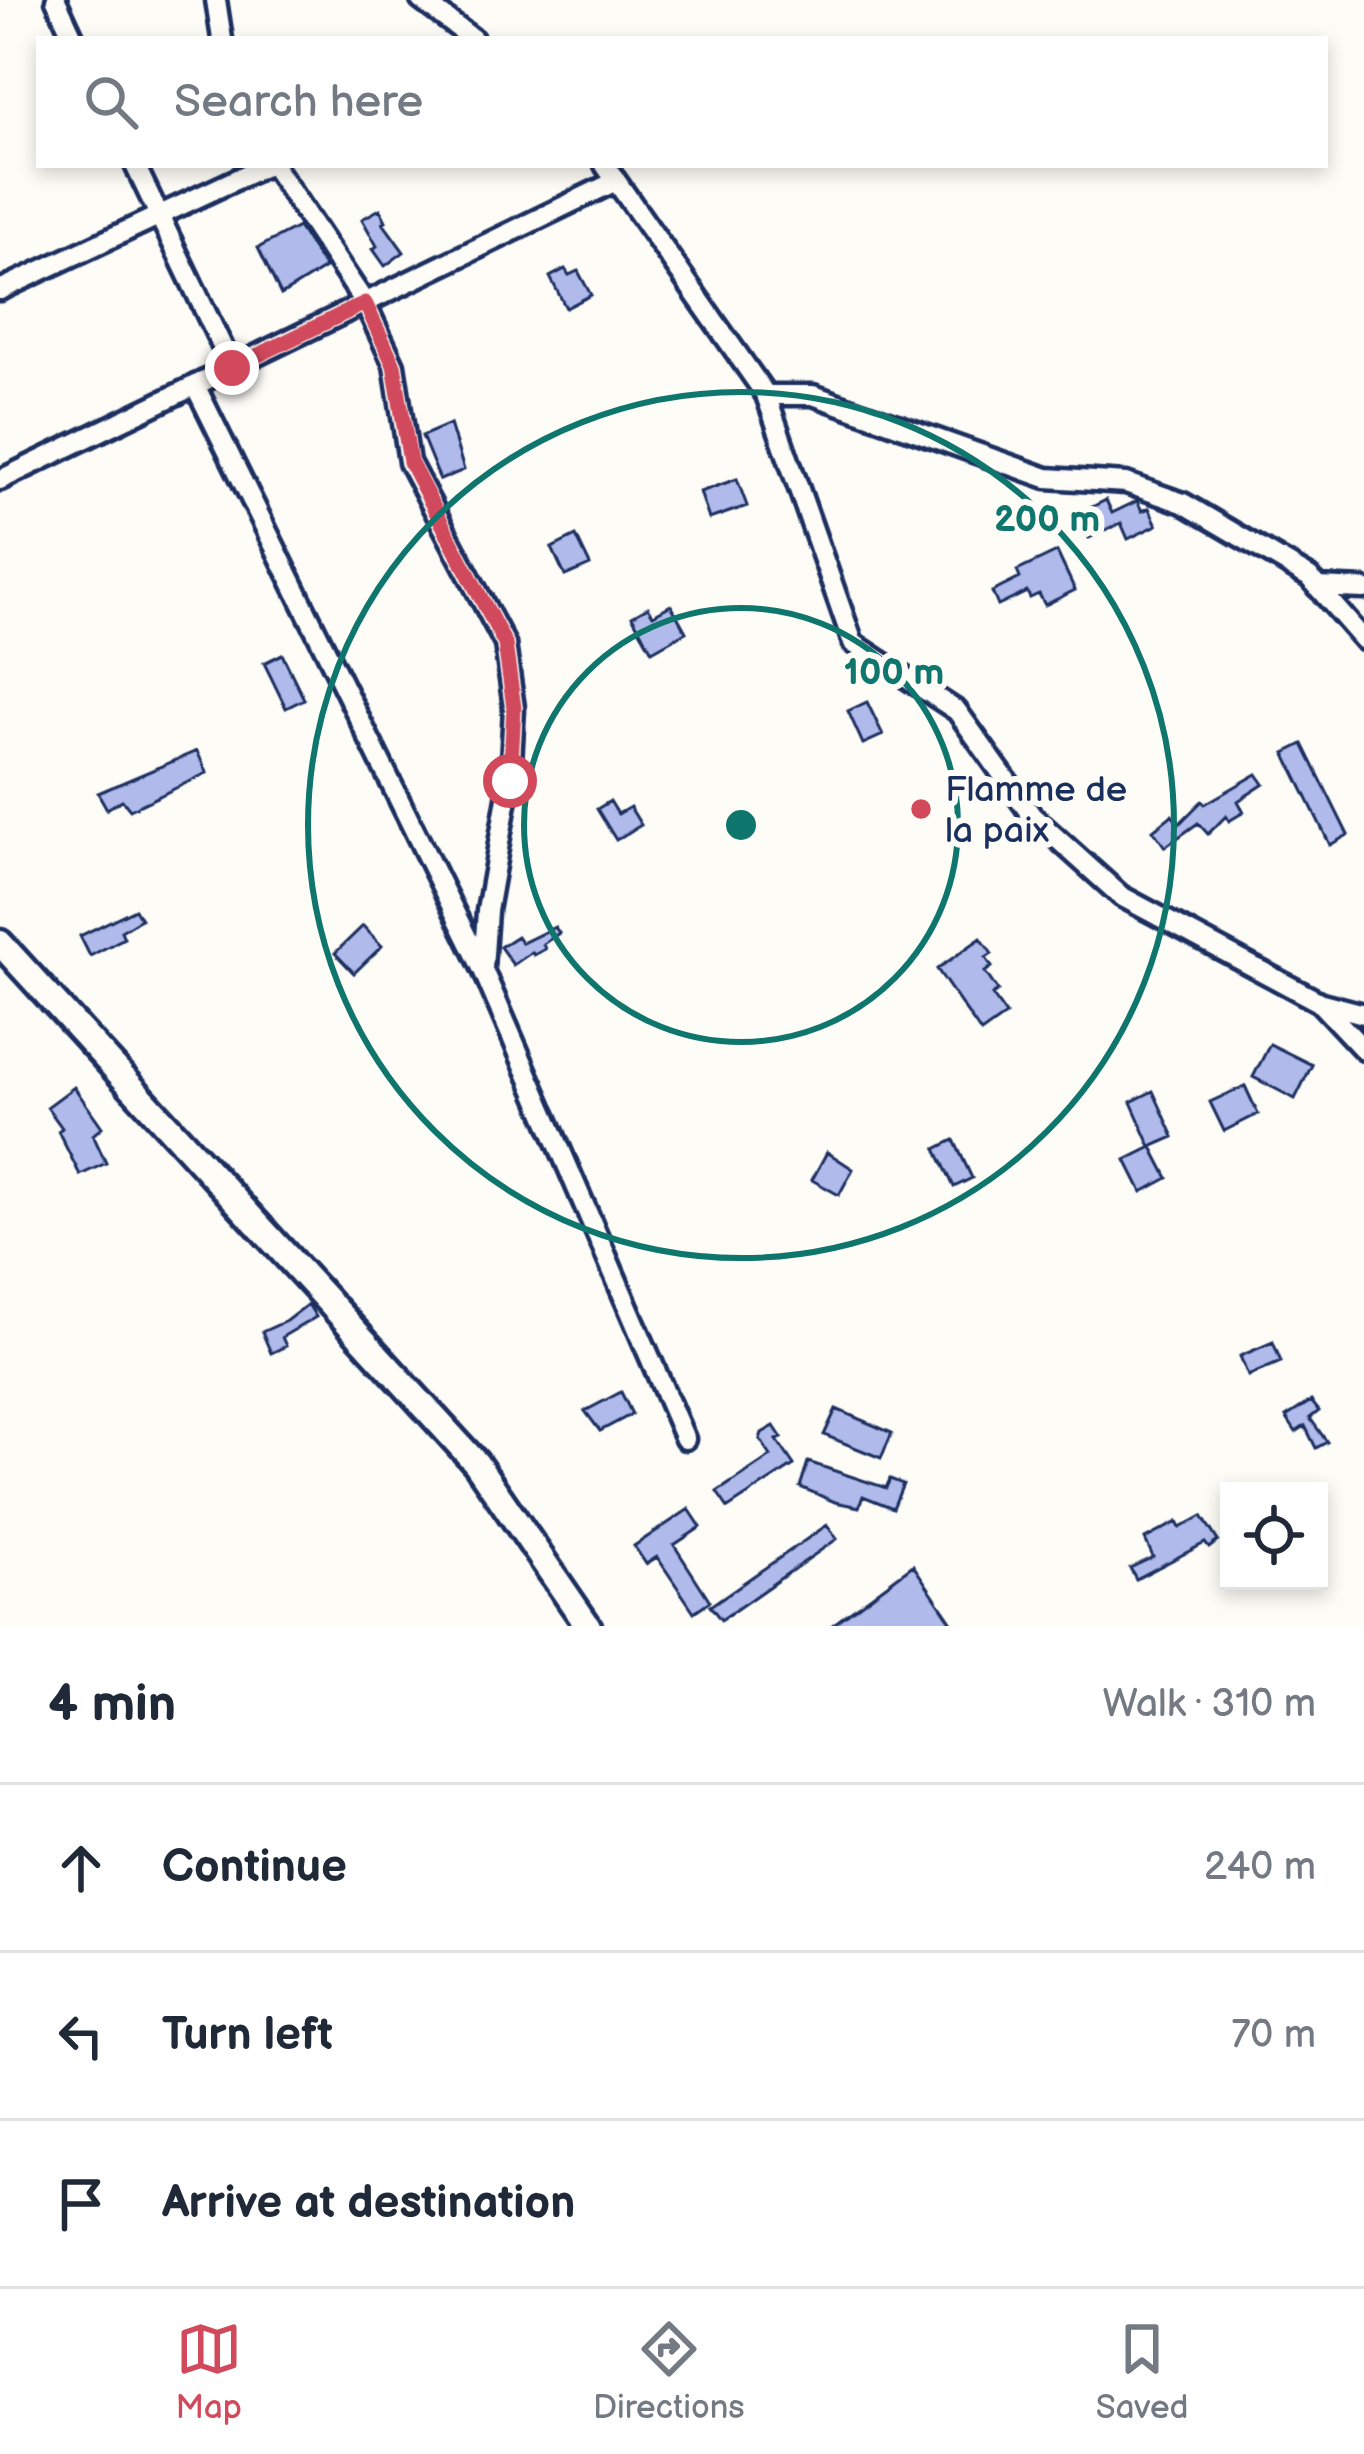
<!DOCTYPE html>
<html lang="en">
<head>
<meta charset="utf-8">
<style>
  :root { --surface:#fff; --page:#f6f6f7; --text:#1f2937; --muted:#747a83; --line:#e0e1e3; --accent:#d1495b }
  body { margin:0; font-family:"Balsamiq Sans",sans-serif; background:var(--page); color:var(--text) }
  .controls { position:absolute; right:36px; bottom:36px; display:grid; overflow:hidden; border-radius:0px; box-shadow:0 6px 18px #0003 }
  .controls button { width:108px; height:108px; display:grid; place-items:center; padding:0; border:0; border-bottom:3px solid var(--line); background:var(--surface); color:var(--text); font:60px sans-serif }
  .stop { position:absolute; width:36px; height:36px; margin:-27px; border:9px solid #d1495b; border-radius:50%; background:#fff }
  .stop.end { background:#d1495b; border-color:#fff; box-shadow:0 3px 12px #0008 }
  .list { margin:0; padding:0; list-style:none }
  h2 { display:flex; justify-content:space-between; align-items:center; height:156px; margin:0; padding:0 48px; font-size:51px }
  h2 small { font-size:39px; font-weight:400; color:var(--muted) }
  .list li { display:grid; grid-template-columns:78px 1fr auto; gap:36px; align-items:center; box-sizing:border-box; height:168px; padding:0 48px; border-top:3px solid var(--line) }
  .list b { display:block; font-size:45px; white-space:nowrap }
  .list em { font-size:39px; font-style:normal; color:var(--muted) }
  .icon { flex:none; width:66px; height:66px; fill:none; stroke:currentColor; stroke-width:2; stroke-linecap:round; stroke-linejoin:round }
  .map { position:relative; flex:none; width:1364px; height:1626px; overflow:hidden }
  .search { position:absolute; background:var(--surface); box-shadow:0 6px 18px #0003; left:36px; right:36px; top:36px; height:132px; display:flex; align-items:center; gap:30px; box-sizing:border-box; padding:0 42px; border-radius:0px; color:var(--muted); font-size:45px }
  .sheet { height:660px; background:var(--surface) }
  nav { display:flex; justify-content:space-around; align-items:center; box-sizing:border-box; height:168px; border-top:3px solid var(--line); background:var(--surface); font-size:33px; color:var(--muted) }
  nav a { display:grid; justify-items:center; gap:6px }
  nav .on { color:var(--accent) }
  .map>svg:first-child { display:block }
</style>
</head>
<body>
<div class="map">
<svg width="1364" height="1626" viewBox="0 0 1364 1626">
  <rect width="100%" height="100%" fill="#fdfcf7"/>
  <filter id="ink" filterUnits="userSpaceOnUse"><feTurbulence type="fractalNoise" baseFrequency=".00833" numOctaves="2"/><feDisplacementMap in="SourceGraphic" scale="24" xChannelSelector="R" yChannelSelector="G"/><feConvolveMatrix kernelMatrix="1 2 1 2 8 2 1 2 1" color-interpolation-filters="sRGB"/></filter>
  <g filter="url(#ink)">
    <path fill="#b0bbec" stroke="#1b2f5e" stroke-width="3" d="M 380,209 L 386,221 L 383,223 L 404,252 L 385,266 L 373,249 L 377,246 L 362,219 Z
      M 298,227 L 325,268 L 281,295 L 258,248 Z
      M 565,269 L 569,275 L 578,271 L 591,295 L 566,308 L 550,277 Z
      M 450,424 L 464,470 L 440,480 L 422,436 Z
      M 737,479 L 747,506 L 709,519 L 700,492 Z
      M 1106,500 L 1112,513 L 1137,501 L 1142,511 L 1149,508 L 1157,525 L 1128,539 L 1121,523 L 1089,538 L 1078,514 Z
      M 576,536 L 590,565 L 565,576 L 552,548 Z
      M 1057,552 L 1075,590 L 1045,605 L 1039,594 L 1030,598 L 1027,592 L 998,606 L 992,592 L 1020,578 L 1017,571 Z
      M 671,605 L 686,632 L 652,651 L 632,616 L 648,607 L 653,615 Z
      M 282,654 L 304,699 L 286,708 L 264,663 Z
      M 867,702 L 883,735 L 863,744 L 848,711 Z
      M 1303,744 L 1348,835 L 1330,845 L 1285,753 Z
      M 197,751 L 207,773 L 130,810 L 122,800 L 107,809 L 98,793 Z
      M 1257,774 L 1264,784 L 1238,801 L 1244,812 L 1229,821 L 1226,816 L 1208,834 L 1198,823 L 1165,847 L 1153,830 L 1172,815 L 1179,824 L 1202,801 L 1205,804 Z
      M 610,801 L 618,814 L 630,807 L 641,825 L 616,840 L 597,809 Z
      M 135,909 L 141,919 L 121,931 L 124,938 L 90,956 L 80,936 Z
      M 363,926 L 382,946 L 354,973 L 335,953 Z
      M 555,927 L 559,933 L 543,944 L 545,949 L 534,955 L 532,952 L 513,965 L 500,947 L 517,936 L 522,943 Z
      M 981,938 L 992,954 L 986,958 L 992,967 L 985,972 L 998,991 L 992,995 L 1006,1015 L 981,1033 L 937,969 Z
      M 1270,1044 L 1312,1065 L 1295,1099 L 1253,1077 Z
      M 1245,1086 L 1258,1114 L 1224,1131 L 1210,1102 Z
      M 74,1087 L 102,1127 L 93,1135 L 106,1163 L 80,1175 L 58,1131 L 62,1128 L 47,1107 Z
      M 1153,1091 L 1174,1137 L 1151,1147 L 1131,1102 Z
      M 954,1140 L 972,1178 L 954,1187 L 936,1149 Z
      M 1152,1147 L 1168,1178 L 1142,1192 L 1126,1160 Z
      M 827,1152 L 853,1169 L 839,1195 L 812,1180 Z
      M 308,1304 L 316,1317 L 282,1337 L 286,1346 L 271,1353 L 262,1332 L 286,1321 Z
      M 1273,1342 L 1281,1362 L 1248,1376 L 1240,1356 Z
      M 621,1392 L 632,1414 L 600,1431 L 585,1411 Z
      M 1311,1401 L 1319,1411 L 1310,1418 L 1327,1442 L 1316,1448 L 1305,1426 L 1296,1432 L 1286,1417 Z
      M 836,1409 L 892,1433 L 881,1458 L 824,1435 Z
      M 774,1426 L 782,1438 L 777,1440 L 794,1465 L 728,1508 L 717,1492 L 771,1456 L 760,1439 L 762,1433 Z
      M 808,1462 L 886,1488 L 890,1479 L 903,1484 L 893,1508 L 863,1496 L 859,1507 L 835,1502 L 800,1487 Z
      M 689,1509 L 701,1527 L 674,1545 L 710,1601 L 694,1612 L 657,1557 L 646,1564 L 634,1546 Z
      M 1202,1516 L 1218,1541 L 1209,1548 L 1205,1543 L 1136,1579 L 1130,1568 L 1153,1557 L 1145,1539 L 1177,1522 L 1180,1528 Z
      M 827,1525 L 837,1539 L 721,1620 L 710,1606 Z
      M 913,1565 L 951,1621 L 943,1626 L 831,1626 Z"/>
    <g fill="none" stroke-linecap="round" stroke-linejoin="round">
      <g stroke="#1b2f5e" stroke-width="27">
        <path id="minor" d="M 56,0 L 74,39
          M 216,0 L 222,39
          M 421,0 L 473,39
          M 135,165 L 232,367
          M 273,165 L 365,303 L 394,365 L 409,462 L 505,644 L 514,708 L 510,781 L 487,911 L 483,968
          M 605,165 L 766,395 L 853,643 L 957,711 L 1032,816 L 1121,896 L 1319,1002 L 1364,1050
          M 0,290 L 267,165
          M 195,385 L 483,970 L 685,1439
          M 766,395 L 813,395 L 1047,478 L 1126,483 L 1183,503 L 1309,577 L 1364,640
          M 0,480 L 616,181
          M 1317,587 L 1364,589
          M 1322,1003 L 1364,1014"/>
      </g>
      <g stroke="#1b2f5e" stroke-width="33">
        <path id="major" d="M 0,943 L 476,1463 L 588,1626"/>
      </g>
      <use href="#minor" stroke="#fdfcf7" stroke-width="18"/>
      <use href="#major" stroke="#fdfcf7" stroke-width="24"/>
    </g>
  </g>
  <g fill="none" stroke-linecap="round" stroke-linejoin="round" filter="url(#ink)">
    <path stroke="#d1495b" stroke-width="15" d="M 232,368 L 365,303 L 394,365 L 410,462 L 505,644 L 514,708 L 510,781"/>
  </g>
  <g fill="none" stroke="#0f766e" stroke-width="6">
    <circle cx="741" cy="825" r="217"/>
    <circle cx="741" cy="825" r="433"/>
  </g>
  <circle fill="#d1495b" stroke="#fdfcf7" stroke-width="4.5" cx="921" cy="809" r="12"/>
  <g text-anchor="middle" stroke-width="12" stroke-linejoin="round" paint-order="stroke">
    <g font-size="36" fill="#1b2f5e" stroke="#fdfcf7" text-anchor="start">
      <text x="945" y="801">Flamme de<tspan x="945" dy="41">la paix</tspan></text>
    </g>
  </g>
  <circle cx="741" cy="825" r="18" fill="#0f766e" stroke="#fdfcf7" stroke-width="6"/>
  <g font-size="36" text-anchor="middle" font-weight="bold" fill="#0f766e" stroke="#fdfcf7" stroke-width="12" stroke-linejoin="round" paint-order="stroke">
    <text x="1047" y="531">200 m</text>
    <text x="894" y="684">100 m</text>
  </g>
</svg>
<div class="controls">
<button><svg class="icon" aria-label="locate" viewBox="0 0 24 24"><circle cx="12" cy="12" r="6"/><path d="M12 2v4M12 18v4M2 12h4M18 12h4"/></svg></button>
</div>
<div class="stop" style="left:510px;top:781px"></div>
<div class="stop end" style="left:232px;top:368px"></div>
<div class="search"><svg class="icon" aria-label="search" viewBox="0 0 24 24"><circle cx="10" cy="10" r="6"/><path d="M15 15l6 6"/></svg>Search here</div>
</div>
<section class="sheet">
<h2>4 min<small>Walk · 310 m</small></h2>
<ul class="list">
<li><svg class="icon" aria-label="ahead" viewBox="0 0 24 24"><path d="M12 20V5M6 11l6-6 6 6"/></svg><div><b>Continue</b></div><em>240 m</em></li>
<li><svg class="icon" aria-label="left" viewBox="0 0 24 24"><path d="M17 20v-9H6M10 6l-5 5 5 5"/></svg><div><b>Turn left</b></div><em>70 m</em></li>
<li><svg class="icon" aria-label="arrive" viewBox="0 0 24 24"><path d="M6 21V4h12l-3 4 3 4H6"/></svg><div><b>Arrive at destination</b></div></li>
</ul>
</section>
<nav>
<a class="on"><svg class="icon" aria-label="map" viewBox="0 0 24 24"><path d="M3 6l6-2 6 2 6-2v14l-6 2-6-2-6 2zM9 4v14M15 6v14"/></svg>Map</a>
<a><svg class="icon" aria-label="directions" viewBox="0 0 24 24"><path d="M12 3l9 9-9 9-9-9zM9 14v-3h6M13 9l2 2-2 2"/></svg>Directions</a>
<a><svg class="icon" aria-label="saved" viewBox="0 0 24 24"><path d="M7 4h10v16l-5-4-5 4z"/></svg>Saved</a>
</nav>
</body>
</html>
